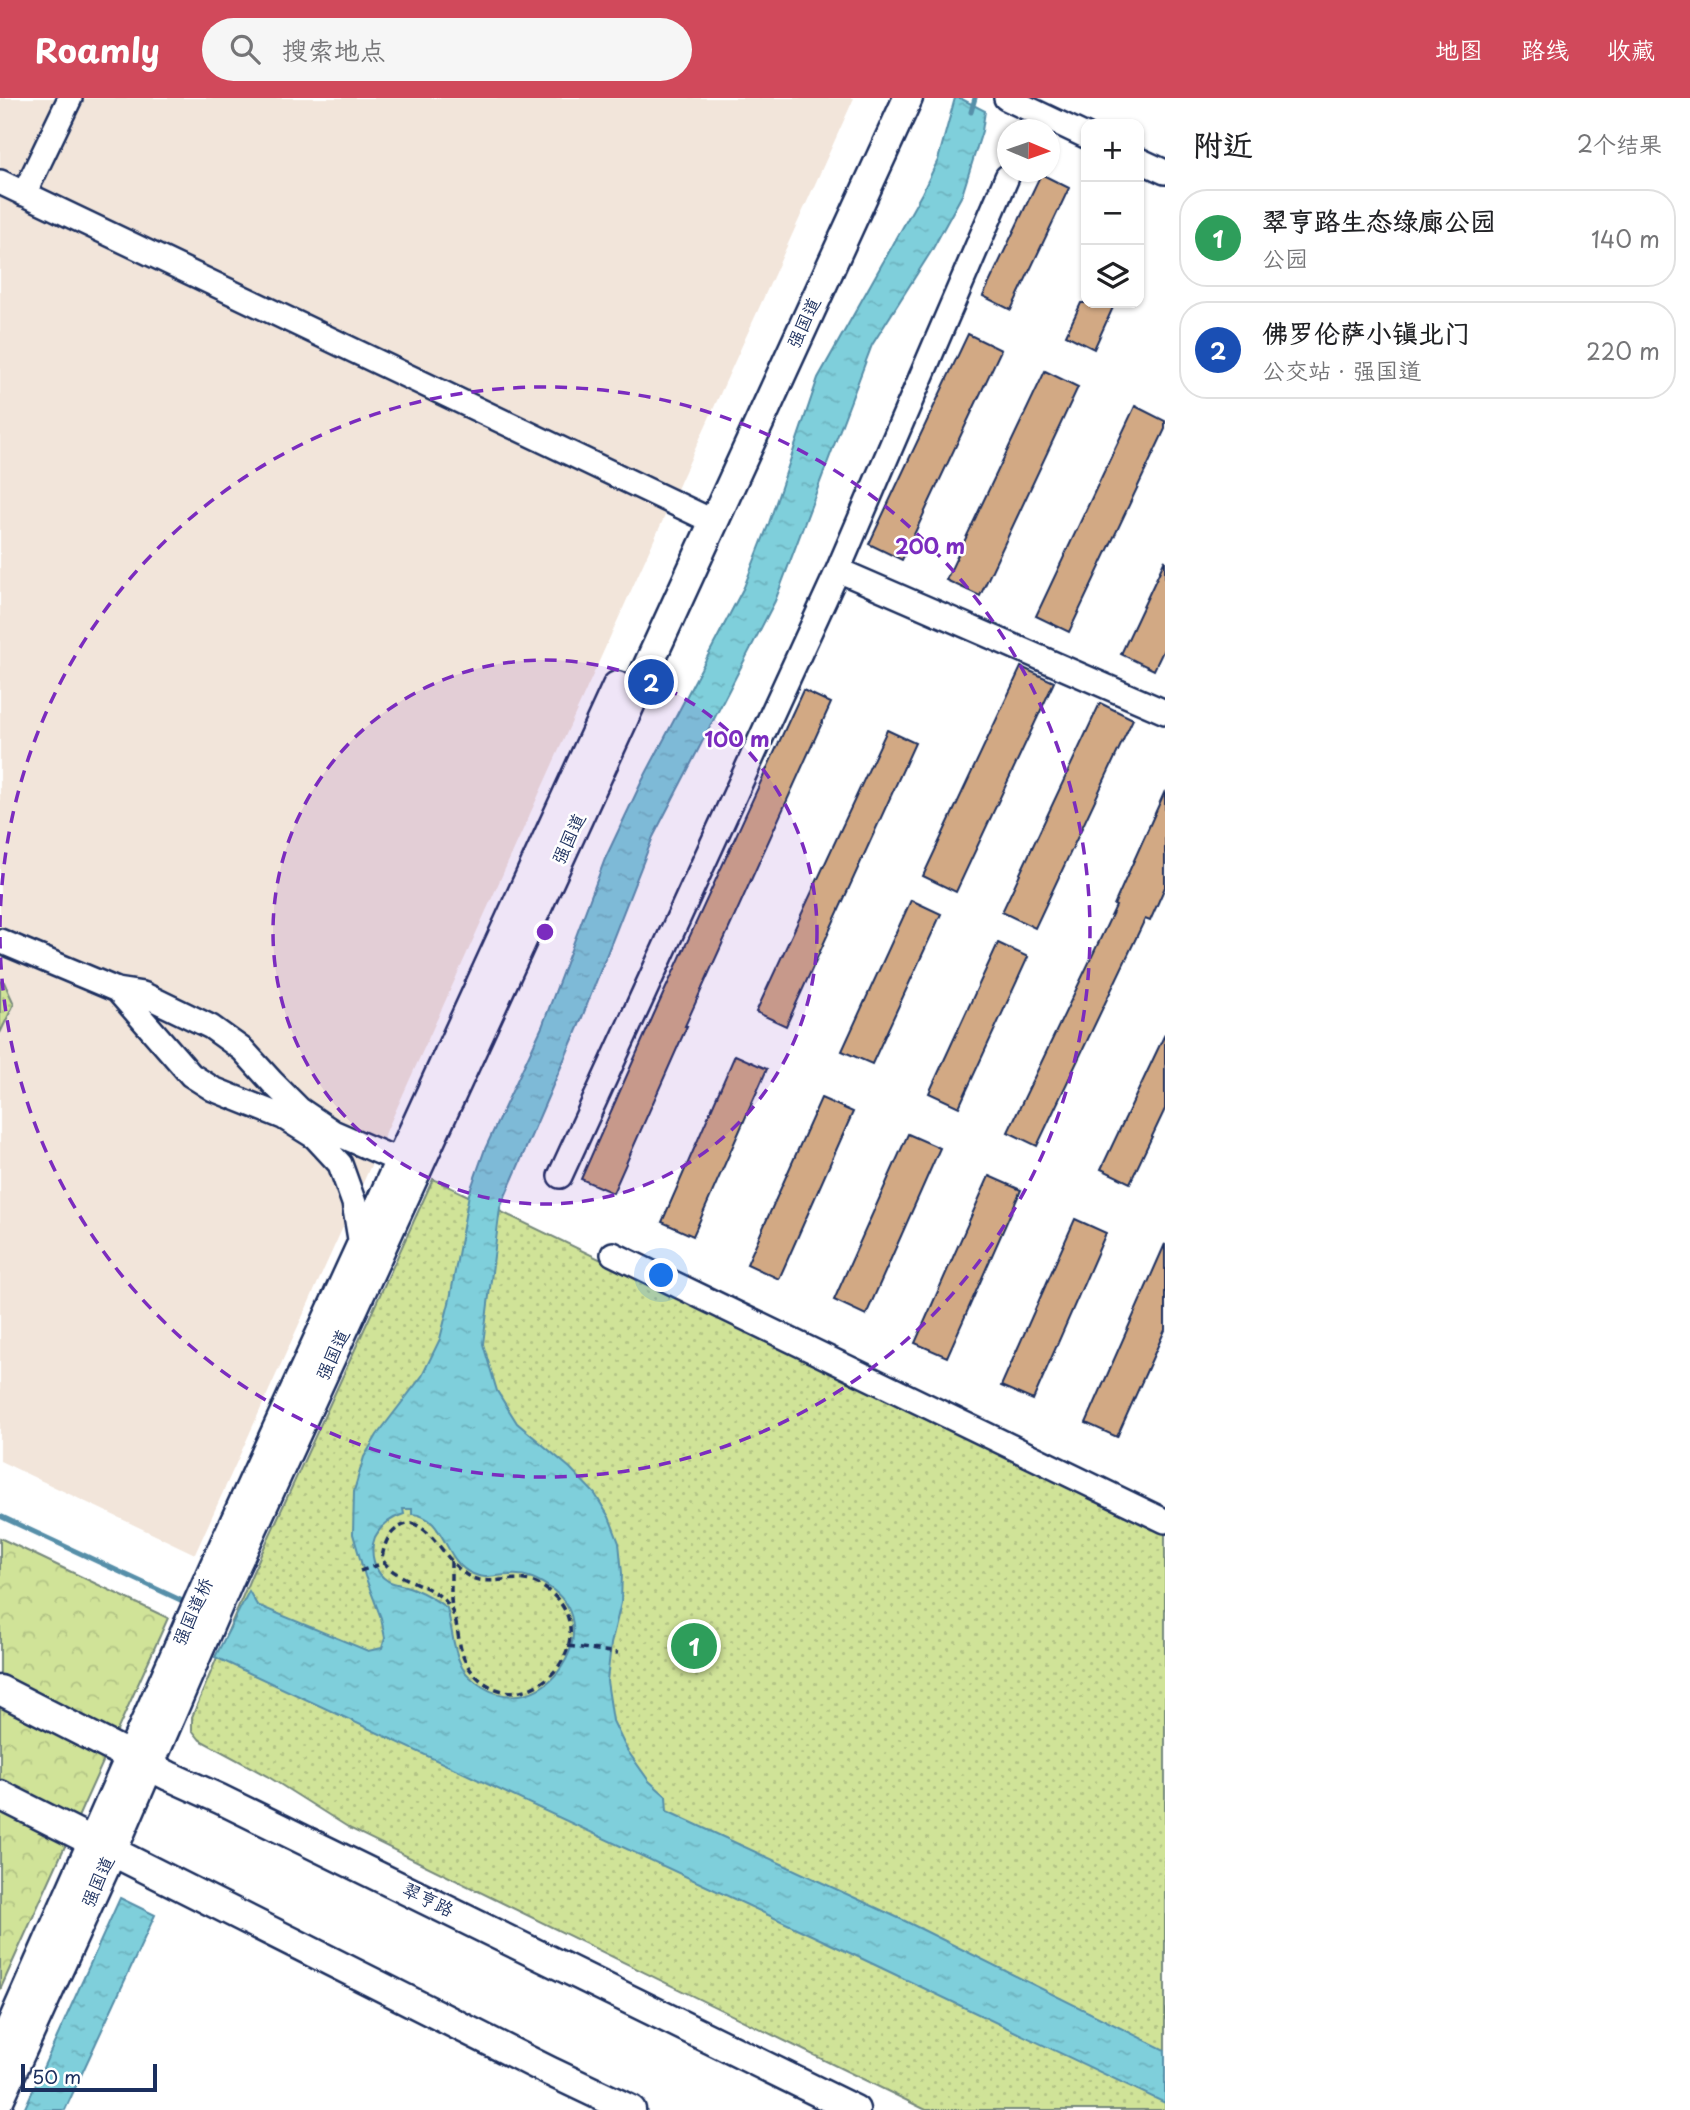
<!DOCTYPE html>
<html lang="zh">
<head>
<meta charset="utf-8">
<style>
  :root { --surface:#fff; --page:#f6f6f6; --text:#202124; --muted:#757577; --line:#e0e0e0; --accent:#d1495b }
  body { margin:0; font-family:"Playpen Sans","LXGW WenKai TC",sans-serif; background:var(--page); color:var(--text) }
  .controls { position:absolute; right:21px; top:21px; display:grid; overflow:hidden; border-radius:14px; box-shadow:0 2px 5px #0004 }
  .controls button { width:63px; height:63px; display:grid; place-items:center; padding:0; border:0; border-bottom:2px solid var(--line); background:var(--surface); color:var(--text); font:35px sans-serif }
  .compass { position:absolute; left:997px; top:21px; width:63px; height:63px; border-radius:50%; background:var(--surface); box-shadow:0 2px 5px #0004; rotate:92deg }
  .scale { position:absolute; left:21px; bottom:18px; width:136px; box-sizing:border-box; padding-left:7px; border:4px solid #1b2f5e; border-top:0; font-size:19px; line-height:24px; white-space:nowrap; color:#1b2f5e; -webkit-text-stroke:5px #fff; paint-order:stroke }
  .you { position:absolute; left:662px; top:1178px; width:24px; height:24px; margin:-18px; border:5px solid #fff; border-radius:50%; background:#1a73e8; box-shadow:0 0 0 10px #1a73e833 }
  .badge { display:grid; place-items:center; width:46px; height:46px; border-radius:50%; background:var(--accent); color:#fff; font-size:23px; font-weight:700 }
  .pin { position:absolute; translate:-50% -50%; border:4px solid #fff; box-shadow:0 2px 7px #0006 }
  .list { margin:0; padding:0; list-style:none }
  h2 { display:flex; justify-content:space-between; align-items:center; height:91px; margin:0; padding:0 28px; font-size:30px }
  h2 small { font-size:23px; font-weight:400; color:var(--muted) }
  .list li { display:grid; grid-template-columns:46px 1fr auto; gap:21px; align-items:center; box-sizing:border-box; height:98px; margin:0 14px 14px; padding:0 14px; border:2px solid var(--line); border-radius:28px }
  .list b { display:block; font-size:26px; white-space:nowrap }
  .list p { margin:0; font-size:23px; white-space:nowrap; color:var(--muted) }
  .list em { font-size:23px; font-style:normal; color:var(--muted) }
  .icon { flex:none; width:38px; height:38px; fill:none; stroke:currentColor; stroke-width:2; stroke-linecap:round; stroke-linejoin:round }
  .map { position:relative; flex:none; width:1165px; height:2012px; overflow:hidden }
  header { display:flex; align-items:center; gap:42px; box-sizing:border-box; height:98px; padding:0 35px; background:var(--accent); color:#fff }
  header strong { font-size:33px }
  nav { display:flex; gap:38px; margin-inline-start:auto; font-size:24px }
  .search { width:490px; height:63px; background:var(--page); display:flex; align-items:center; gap:18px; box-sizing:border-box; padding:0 24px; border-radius:38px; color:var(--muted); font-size:26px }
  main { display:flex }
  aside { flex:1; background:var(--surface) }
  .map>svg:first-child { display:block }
</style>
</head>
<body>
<header>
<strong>Roamly</strong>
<div class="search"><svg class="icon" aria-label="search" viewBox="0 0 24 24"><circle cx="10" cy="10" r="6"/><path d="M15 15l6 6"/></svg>搜索地点</div>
<nav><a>地图</a><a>路线</a><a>收藏</a></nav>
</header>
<main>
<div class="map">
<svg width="1165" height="2012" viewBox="0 0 1165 2012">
  <defs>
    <pattern id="grass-dots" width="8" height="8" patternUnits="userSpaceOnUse" patternTransform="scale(1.75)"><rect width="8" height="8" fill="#d0e398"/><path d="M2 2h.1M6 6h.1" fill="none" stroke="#b2c385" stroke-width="1.8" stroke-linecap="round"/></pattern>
    <pattern id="forest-crowns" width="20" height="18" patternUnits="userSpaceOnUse" patternTransform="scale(1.75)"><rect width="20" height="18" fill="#d0e398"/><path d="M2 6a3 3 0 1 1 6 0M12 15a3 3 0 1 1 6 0" fill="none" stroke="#b2c385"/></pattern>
    <pattern id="water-ripples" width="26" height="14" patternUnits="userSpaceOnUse" patternTransform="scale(1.75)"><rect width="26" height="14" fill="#7fcfdb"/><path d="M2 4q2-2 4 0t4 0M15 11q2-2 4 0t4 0" fill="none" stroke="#6db2be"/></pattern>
  </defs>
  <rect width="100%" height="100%" fill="#fff"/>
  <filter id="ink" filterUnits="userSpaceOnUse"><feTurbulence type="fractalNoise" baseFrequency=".0143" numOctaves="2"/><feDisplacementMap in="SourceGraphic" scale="14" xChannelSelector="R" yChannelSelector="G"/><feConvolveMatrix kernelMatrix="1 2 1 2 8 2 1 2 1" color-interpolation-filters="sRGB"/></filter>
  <g filter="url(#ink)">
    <path fill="#f2e5da" d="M 0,0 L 854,0 L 195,1456 L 0,1363 Z"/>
    <path fill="url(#grass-dots)" stroke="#76897b" stroke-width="2" d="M 0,883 L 4,884 L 14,906 L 0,935 Z
      M 433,1081 L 1165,1433 L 1165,2012 L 926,2012 L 351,1731 L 267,1678 L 200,1642 L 192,1632 L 192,1619 L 252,1476 Z"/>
    <path fill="url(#forest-crowns)" stroke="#76897b" stroke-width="2" d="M 0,1440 L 168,1520 L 0,1892 Z"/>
    <path fill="url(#water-ripples)" stroke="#578fa9" stroke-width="2" fill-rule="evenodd" d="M 955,0 L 960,0 L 985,13 L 982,33 L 962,97 L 932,152 L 872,247 L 775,503 L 653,739 L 579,927 L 500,1110 L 483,1246 L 497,1293 L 517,1325 L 570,1370 L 595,1396 L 609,1419 L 619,1445 L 622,1475 L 621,1505 L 611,1546 L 607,1583 L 613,1623 L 627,1652 L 649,1683 L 666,1698 L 667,1713 L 905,1823 L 1165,1952 L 1165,2005 L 852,1856 L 215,1559 L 249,1493 L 257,1507 L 368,1553 L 382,1550 L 385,1540 L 381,1520 L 365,1478 L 353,1436 L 354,1393 L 364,1359 L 377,1337 L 422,1278 L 440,1241 L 450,1201 L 469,1096 L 485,1051 L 542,929 L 605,761 L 641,685 L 744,489 L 769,425 L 818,280 L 922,95 L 938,62 ZM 403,1411 L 412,1411 L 412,1416 C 446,1418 443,1464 473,1476 C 485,1482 496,1477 509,1477 C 526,1475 539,1482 553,1492 C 606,1533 545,1626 483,1589 C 475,1584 464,1575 461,1567 C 452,1549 452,1528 447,1510 C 436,1502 426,1496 414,1491 C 406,1487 396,1487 388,1483 C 374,1475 369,1454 375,1439 C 381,1427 391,1420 404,1416 Z
      M 120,1800 L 155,1817 L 65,2012 L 24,2012 Z"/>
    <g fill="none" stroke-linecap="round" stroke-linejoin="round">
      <path stroke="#578fa9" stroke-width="5" d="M 971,14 L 975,0
        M 0,1418 L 189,1506"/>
    </g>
    <path fill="#d2a984" stroke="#1b2f5e" stroke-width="2" d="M 1041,76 L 1069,90 L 1011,212 L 983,198 Z
      M 1081,205 L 1115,205 L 1094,251 L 1066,237 Z
      M 968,236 L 1001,252 L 902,462 L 869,446 Z
      M 1045,273 L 1078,289 L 980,498 L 946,482 Z
      M 1135,308 L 1165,323 L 1165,331 L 1069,534 L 1036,518 Z
      M 1165,462 L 1165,549 L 1154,572 L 1121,556 Z
      M 1021,569 L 1054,584 L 956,794 L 923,778 Z
      M 803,592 L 831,605 L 685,928 L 687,928 L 613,1095 L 581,1081 L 654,916 Z
      M 1100,605 L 1133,621 L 1035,830 L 1002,814 Z
      M 887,632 L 915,645 L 786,928 L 756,914 Z
      M 1165,693 L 1165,789 L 1150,823 L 1145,821 L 1037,1048 L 1008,1034 L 1116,808 L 1114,807 Z
      M 911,802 L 941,816 L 872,966 L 842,953 Z
      M 998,845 L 1028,859 L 959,1009 L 929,995 Z
      M 1165,936 L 1165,1011 L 1130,1085 L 1101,1071 Z
      M 735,957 L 767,971 L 693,1138 L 662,1124 Z
      M 821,1000 L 853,1014 L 779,1181 L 747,1166 Z
      M 908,1036 L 940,1050 L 866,1217 L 834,1202 Z
      M 989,1078 L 1021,1092 L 947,1259 L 915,1245 Z
      M 1075,1121 L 1106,1135 L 1033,1302 L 1001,1288 Z
      M 1165,1146 L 1165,1232 L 1117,1339 L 1086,1325 Z"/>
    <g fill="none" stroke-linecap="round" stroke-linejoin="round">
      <g stroke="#1b2f5e" stroke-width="28">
        <path id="minor" d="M 1006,0 L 1086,38
          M 1139,62 L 1165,74
          M 0,84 L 714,424
          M 24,96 L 70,0
          M 838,472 L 1007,79
          M 0,843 L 117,892 L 191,977 L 213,991 L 283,1019 L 315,1039 L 340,1066 L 354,1105 L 361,1147
          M 117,892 L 143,896 L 211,929 L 243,952 L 272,984 L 299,1011 L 333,1034 L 400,1063 L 414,1072
          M 560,1078 L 838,472 L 1165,614
          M 613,1156 L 1165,1423"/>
      </g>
      <g stroke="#1b2f5e" stroke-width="33">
        <path id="major" d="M 0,1592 L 169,1678 L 220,1701 L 855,2012
          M 0,1697 L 549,1973 L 631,2012
          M 0,1953 L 213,1471 L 617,588
          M 0,2000 L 112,1754 L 229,1482 L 908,0"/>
      </g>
      <path stroke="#1b2f5e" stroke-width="3.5" stroke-dasharray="7 5" stroke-linecap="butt" d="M 412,1425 C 437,1434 446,1466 470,1479 C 493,1490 518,1472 543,1489 C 614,1535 530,1633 475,1577 C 452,1554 464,1525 446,1504 C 429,1484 391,1482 382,1460 C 385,1441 392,1428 412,1425 Z
        M 451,1463 L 451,1501 L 452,1511
        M 360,1473 L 384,1465
        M 568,1548 L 618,1555"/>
      <use href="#minor" stroke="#fff" stroke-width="23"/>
      <use href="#major" stroke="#fff" stroke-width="28"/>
    </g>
  </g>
  <circle cx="545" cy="834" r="272" fill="#7b2cbf" fill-opacity=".12"/>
  <g fill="none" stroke="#7b2cbf" stroke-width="3.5" stroke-dasharray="12 9">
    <circle cx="545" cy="834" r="272"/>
    <path d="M0 829A545 545 0 1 1 0 839"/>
  </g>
  <g text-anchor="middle" stroke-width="5" stroke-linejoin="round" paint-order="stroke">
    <g font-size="18" fill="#1b2f5e" stroke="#fff">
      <text transform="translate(804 225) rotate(-65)" y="6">强国道</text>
      <text transform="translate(569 741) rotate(-65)" y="6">强国道</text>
      <text transform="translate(333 1257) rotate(-65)" y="6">强国道</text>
      <text transform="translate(193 1514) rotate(-66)" y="6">强国道桥</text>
      <text transform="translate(98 1784) rotate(-66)" y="6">强国道</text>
      <text transform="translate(428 1802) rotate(26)" y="6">翠亨路</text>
    </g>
  </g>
  <circle cx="545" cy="834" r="10" fill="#7b2cbf" stroke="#fff" stroke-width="3.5"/>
  <g font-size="21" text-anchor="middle" font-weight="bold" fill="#7b2cbf" stroke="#fff" stroke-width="5" stroke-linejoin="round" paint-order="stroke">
    <text x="930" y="456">200 m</text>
    <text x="737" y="649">100 m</text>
  </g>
</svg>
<div class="controls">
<button>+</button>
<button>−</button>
<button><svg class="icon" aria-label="layers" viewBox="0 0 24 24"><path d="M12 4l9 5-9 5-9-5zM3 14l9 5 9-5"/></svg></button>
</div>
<svg class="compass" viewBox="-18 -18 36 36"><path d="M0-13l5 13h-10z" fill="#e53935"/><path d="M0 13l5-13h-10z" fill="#757577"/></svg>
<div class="scale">50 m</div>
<div class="you"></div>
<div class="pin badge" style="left:694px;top:1548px;background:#2e9e5b">1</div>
<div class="pin badge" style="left:651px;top:584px;background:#1a4fb4">2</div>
</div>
<aside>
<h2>附近<small>2个结果</small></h2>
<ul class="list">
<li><span class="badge" style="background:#2e9e5b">1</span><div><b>翠亨路生态绿廊公园</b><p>公园</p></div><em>140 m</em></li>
<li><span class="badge" style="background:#1a4fb4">2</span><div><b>佛罗伦萨小镇北门</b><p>公交站 · 强国道</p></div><em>220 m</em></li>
</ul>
</aside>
</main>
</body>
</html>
